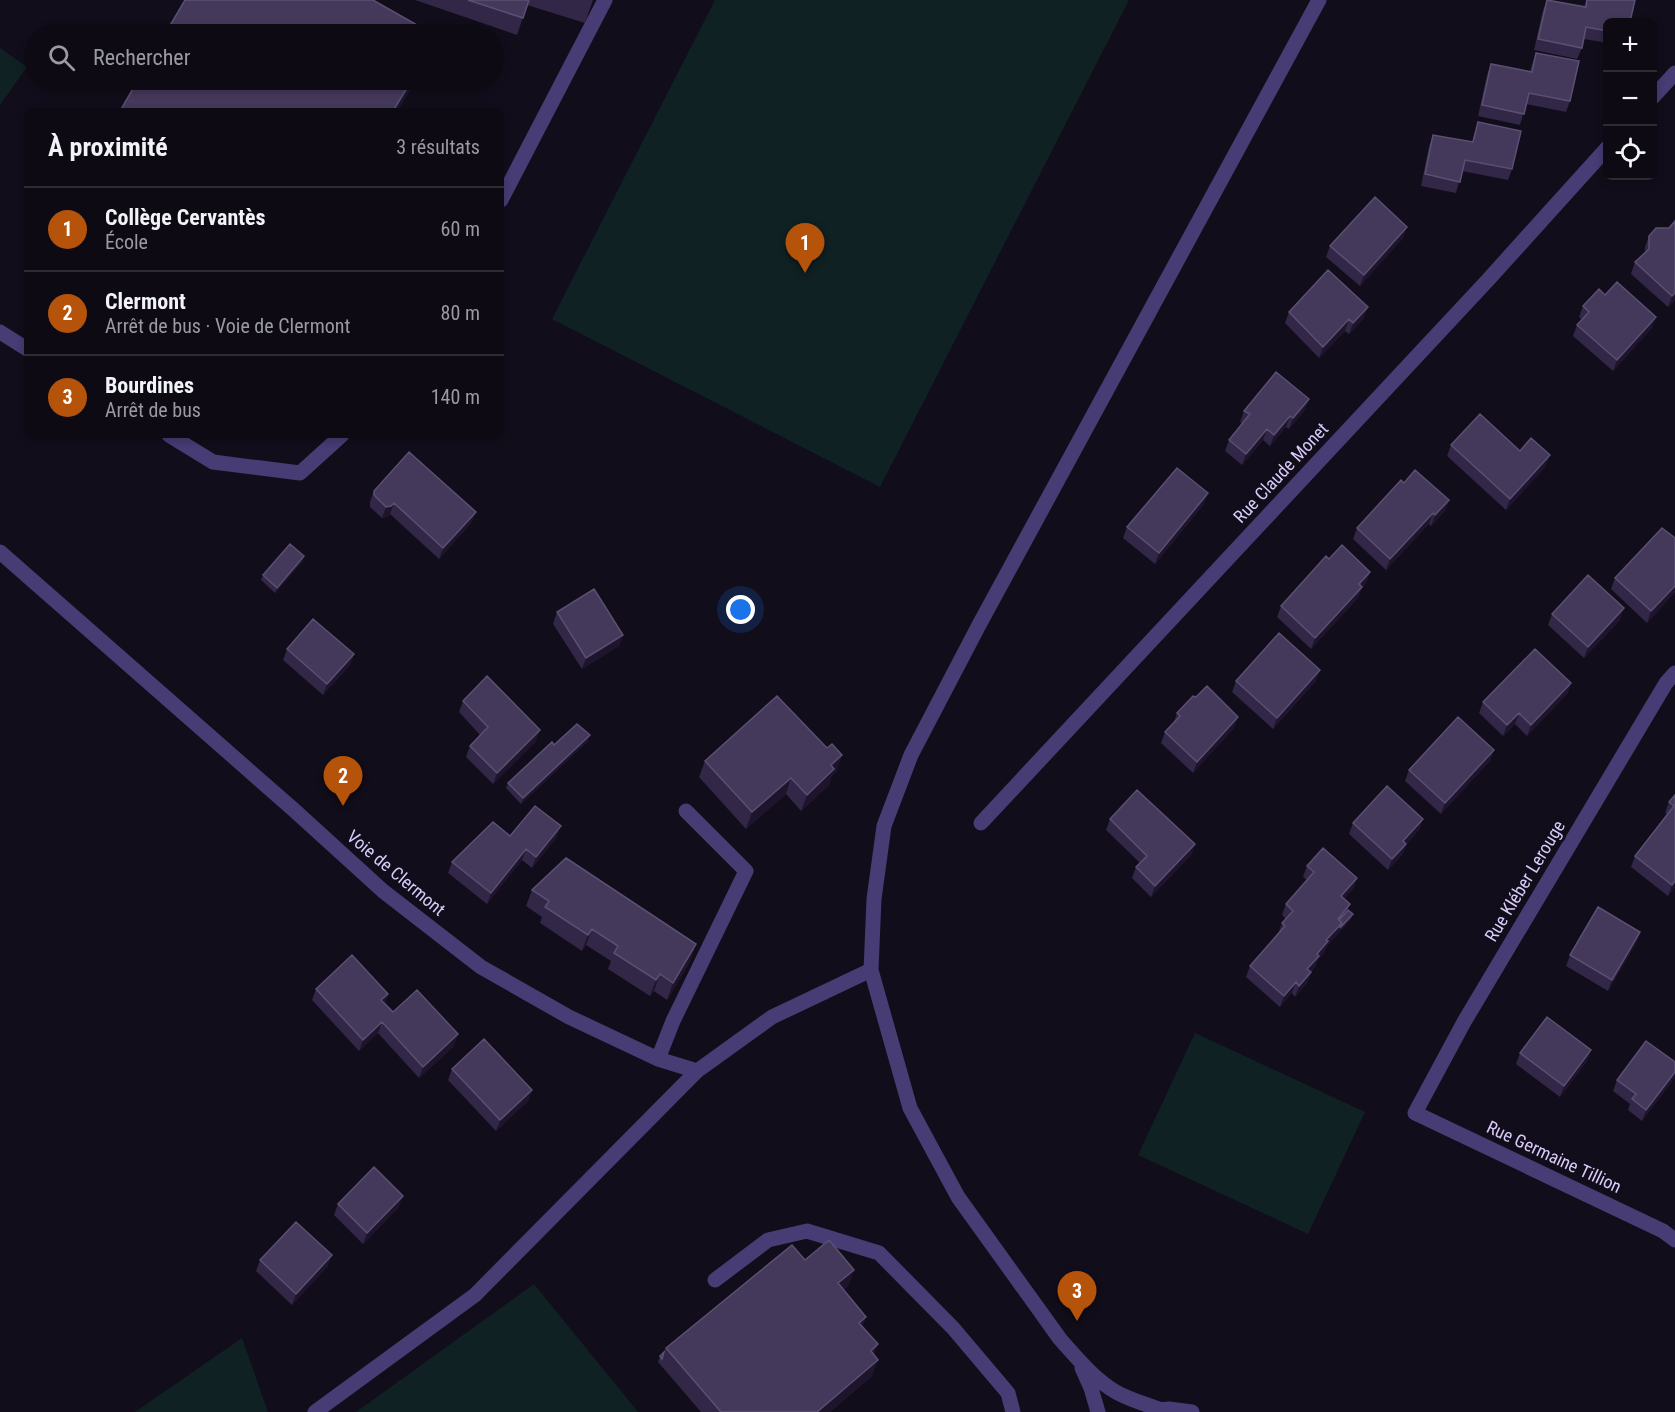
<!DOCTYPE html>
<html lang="fr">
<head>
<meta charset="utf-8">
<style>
  :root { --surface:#0d0a14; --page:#1b1822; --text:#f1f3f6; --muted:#9a9aa0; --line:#2d2b34; --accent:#b45309 }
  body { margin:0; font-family:"Roboto Condensed",sans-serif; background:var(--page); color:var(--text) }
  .controls { position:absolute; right:18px; top:18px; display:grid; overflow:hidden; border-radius:9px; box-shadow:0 3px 9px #0003 }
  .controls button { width:54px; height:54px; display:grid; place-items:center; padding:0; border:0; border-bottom:2px solid var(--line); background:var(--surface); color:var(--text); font:30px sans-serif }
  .you { position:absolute; left:741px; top:610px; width:21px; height:21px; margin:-15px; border:4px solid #fff; border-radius:50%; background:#1a73e8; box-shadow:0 0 0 9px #1a73e833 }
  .badge { display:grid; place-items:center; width:39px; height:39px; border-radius:50%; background:var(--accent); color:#fff; font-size:20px; font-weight:700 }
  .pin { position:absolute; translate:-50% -50px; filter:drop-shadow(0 2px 3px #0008) }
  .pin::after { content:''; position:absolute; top:32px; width:21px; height:18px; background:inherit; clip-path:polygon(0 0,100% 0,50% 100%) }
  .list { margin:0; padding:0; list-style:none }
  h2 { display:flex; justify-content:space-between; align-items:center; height:78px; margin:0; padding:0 24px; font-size:26px }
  h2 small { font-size:20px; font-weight:400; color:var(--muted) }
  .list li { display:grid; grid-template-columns:39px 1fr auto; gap:18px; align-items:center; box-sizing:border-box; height:84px; padding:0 24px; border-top:2px solid var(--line) }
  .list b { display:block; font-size:22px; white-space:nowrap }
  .list p { margin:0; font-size:20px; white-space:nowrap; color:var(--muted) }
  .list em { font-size:20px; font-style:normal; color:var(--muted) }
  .icon { flex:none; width:33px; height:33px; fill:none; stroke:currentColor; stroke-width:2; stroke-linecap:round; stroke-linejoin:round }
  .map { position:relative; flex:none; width:1675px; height:1412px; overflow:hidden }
  .search { position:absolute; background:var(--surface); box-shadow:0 3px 9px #0003; left:24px; top:24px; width:480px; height:66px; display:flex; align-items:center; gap:15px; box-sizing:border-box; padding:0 21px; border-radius:33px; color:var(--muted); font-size:22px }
  .panel { position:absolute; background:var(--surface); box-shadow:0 3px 9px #0003; left:24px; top:108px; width:480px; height:330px; border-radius:9px }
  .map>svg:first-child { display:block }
</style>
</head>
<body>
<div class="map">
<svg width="1675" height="1412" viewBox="0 0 1675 1412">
  <rect width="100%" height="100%" fill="#110d1a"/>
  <path fill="#102123" d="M 715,0 L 1129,0 L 880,487 L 552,319 Z
    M 0,48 L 27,67 L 0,105 Z
    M 1195,1033 L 1365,1112 L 1308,1234 L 1138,1155 Z
    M 534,1284 L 638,1412 L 356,1412 Z
    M 242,1338 L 268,1412 L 135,1412 Z"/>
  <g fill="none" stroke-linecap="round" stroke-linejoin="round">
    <path stroke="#473c74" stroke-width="15" d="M 1652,98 L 1675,73
      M 501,200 L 605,0
      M 0,332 L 27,349
      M 169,435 L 213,462 L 300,473 L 342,435
      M 0,552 L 294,810 L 383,891 L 481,967 L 569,1017 L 658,1059 L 697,1071
      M 1675,673 L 1666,683 L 1464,1022 L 1415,1113 L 1663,1231 L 1675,1240
      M 981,823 L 1487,281 L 1608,147
      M 658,1059 L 673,1021 L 746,871 L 686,811
      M 715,1280 L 768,1240 L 807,1231 L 879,1253 L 953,1328 L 1008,1393 L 1013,1412
      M 1082,1368 L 1091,1388 L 1098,1412
      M 1161,1410 C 1146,1404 1130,1400 1116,1392 C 1094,1379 1077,1358 1060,1339 L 958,1197 L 910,1108 L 871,970 L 874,899 L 884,826 L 911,755 L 979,625 L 1319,0
      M 1153,1411 L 1169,1409 L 1192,1412
      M 315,1412 L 475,1295 L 697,1071 L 772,1017 L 871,970"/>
  </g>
  <path fill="#322746" d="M 415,0 L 593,0 L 585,23 L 527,5 L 517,35 Z
    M 1547,0 L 1584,7 L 1586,0 L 1635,0 L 1608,22 L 1608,43 L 1584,39 L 1582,48 L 1577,59 L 1534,50 L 1543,10 Z
    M 1536,53 L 1570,101 L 1566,112 L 1526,104 L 1520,125 L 1478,116 L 1487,75 L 1491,64 L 1530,72 L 1532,64 Z
    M 1478,122 L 1512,169 L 1508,180 L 1462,171 L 1456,193 L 1421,186 L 1429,146 L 1433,135 L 1472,142 Z
    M 1675,221 L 1675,300 L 1668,307 L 1631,274 L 1635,262 L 1645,253 L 1645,247 L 1649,236 L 1669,228 Z
    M 1403,238 L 1360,286 L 1326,257 L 1330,246 Z
    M 1605,295 L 1652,328 L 1613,371 L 1573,336 L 1577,325 L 1582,320 L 1579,317 L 1583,306 Z
    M 1289,312 L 1364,318 L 1349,334 L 1345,331 L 1319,358 L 1285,323 Z
    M 1309,399 L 1305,410 L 1289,429 L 1286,427 L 1270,446 L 1263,440 L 1242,465 L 1225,451 L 1229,440 L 1242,423 L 1240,422 L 1244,411 Z
    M 1451,445 L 1546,466 L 1506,510 L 1447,456 Z
    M 1404,483 L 1449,500 L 1445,511 L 1431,526 L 1429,524 L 1386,570 L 1353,539 L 1357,528 Z
    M 374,491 L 476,512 L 471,523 L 439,559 L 390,514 L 387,517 L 382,518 L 370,507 L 370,502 Z
    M 1204,504 L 1155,564 L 1123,538 L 1127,527 Z
    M 1675,538 L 1675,592 L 1647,623 L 1611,589 L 1615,578 Z
    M 304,556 L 302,562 L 275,593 L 261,580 L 263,575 Z
    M 1329,559 L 1370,572 L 1366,583 L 1361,589 L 1358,598 L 1311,649 L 1277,617 L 1281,606 Z
    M 557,612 L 623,635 L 619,646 L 582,669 L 553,624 Z
    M 1552,614 L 1620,620 L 1584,658 L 1548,625 Z
    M 287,649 L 354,654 L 350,665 L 323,695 L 283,660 Z
    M 1236,681 L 1316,681 L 1273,729 L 1232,692 Z
    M 1571,683 L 1567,694 L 1527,736 L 1515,724 L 1503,736 L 1479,713 L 1483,702 Z
    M 463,701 L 536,741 L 493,784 L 466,757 L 470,746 L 480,735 L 459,712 Z
    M 1177,713 L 1234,728 L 1193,773 L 1161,743 L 1165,732 L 1174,722 Z
    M 588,741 L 521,804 L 506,788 L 508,783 L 554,745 Z
    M 1494,750 L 1490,761 L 1441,814 L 1405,781 L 1409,770 Z
    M 705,761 L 837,771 L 832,775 L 829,785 L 801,811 L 786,794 L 746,829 L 699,777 Z
    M 1675,795 L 1675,887 L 1668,896 L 1631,867 L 1635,856 L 1667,814 L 1665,813 L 1669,802 Z
    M 1110,819 L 1195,844 L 1191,855 L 1151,897 L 1132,878 L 1136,867 L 1140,863 L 1106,830 Z
    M 1423,819 L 1419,830 L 1406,845 L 1402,855 L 1388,870 L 1349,834 L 1353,823 Z
    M 510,836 L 557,837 L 532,868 L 522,860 L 487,904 L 448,873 L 452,862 Z
    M 1307,866 L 1357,878 L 1353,889 L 1344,899 L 1351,919 L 1326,947 L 1324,953 L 1318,959 L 1315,967 L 1311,972 L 1307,983 L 1295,997 L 1292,993 L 1280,1007 L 1246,977 L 1250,966 L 1278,934 L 1282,923 L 1286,919 L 1282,915 L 1286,904 L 1307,880 L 1303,877 Z
    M 532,890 L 691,960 L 667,1000 L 654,991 L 650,996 L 608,969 L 611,961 L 586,945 L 582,951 L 540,923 L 542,917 L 526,906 Z
    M 1640,932 L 1636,943 L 1608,991 L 1566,966 L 1570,955 Z
    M 316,989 L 388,994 L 385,1003 L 393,1012 L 454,1046 L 419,1078 L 378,1033 L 359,1051 L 312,1000 Z
    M 1520,1053 L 1587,1061 L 1560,1097 L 1516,1064 Z
    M 1675,1062 L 1675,1077 L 1642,1121 L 1628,1110 L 1630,1104 L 1613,1091 L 1617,1080 Z
    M 452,1069 L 532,1090 L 528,1101 L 496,1131 L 448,1080 Z
    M 338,1204 L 399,1207 L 363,1244 L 334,1215 Z
    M 260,1260 L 328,1266 L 292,1305 L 256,1271 Z
    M 854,1270 L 848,1286 L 843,1290 L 866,1317 L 862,1326 L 874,1355 L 872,1376 L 830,1412 L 701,1412 L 658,1362 L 660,1356 L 664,1352 L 666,1348 Z"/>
  <path fill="#1e152d" d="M 412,80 L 416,80 L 398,111 L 393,111 Z
    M 1407,227 L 1403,238 L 1360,286 L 1364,275 Z
    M 1675,293 L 1675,300 L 1668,307 L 1672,296 Z
    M 1368,307 L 1364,318 L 1349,334 L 1353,323 Z
    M 1656,317 L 1652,328 L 1613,371 L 1617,360 Z
    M 1349,319 L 1345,331 L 1319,358 L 1323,347 Z
    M 1309,399 L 1305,410 L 1289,429 L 1293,418 Z
    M 1290,416 L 1286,427 L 1270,446 L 1274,435 Z
    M 1267,429 L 1263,440 L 1242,465 L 1246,454 Z
    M 1550,455 L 1546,466 L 1506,510 L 1510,499 Z
    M 1208,493 L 1204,504 L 1155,564 L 1159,553 Z
    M 1449,500 L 1445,511 L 1431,526 L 1435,515 Z
    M 394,503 L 390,514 L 387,517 L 382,518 L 386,507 Z
    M 476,512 L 471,523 L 439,559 L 443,548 Z
    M 1433,513 L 1429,524 L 1386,570 L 1390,559 Z
    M 304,556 L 302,562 L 275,593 L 277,588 Z
    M 1370,572 L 1366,583 L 1361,589 L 1358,598 L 1311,649 L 1315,638 Z
    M 1675,586 L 1675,592 L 1647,623 L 1651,611 Z
    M 1624,608 L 1620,620 L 1584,658 L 1588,647 Z
    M 623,635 L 619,646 L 582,669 L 586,658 Z
    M 354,654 L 350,665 L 323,695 L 327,684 Z
    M 1320,670 L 1316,681 L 1273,729 L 1277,718 Z
    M 1571,683 L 1567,694 L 1527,736 L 1531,725 Z
    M 1519,713 L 1515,724 L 1503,736 L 1507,725 Z
    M 1238,717 L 1234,728 L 1193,773 L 1197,762 Z
    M 540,730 L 536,741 L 493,784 L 497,773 Z
    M 590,735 L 588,741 L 521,804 L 523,798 Z
    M 1494,750 L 1490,761 L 1441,814 L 1445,803 Z
    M 842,755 L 837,771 L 832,775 L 829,785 L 801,811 L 807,795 L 831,765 Z
    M 791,778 L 786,794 L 746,829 L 752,812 Z
    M 1423,819 L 1419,830 L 1406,845 L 1402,855 L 1388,870 L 1392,859 L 1403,841 Z
    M 561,826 L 557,837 L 532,868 L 536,857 Z
    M 1195,844 L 1191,855 L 1151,897 L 1155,886 Z
    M 526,849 L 522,860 L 487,904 L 491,893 Z
    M 1357,878 L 1353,889 L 1337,907 L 1341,896 Z
    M 1675,881 L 1675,887 L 1668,896 L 1672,885 Z
    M 1350,904 L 1346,915 L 1337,926 L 1338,919 Z
    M 1353,914 L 1351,919 L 1326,947 L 1324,953 L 1318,959 L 1315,967 L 1303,980 L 1307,969 L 1326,940 L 1342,923 Z
    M 592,929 L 586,945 L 582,951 L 588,935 Z
    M 1640,932 L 1636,943 L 1608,991 L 1612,980 Z
    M 696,944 L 691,960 L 667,1000 L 673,983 Z
    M 1311,972 L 1307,983 L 1295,997 L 1299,986 Z
    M 660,974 L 654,991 L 650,996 L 656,980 Z
    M 1296,982 L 1292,993 L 1280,1007 L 1284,996 Z
    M 388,994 L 384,1005 L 381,1000 Z
    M 382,1022 L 378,1033 L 359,1051 L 363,1040 Z
    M 458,1034 L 454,1046 L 419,1078 L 423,1067 Z
    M 1591,1050 L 1587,1061 L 1560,1097 L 1564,1086 Z
    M 1675,1072 L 1675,1077 L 1642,1121 L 1646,1110 Z
    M 532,1090 L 528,1101 L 496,1131 L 500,1120 Z
    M 403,1196 L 399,1207 L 363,1244 L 367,1233 Z
    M 332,1255 L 328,1266 L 292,1305 L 296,1294 Z
    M 854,1270 L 848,1286 L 832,1299 L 838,1283 Z
    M 866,1317 L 860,1333 L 859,1323 Z
    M 878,1344 L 872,1360 L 871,1351 Z
    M 878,1360 L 872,1376 L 830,1412 L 817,1412 Z"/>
  <path fill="#44395a" stroke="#5b5073" stroke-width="1.5" d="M 185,0 L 373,0 L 433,34 L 165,34 Z
    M 468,0 L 529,0 L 523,18 Z
    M 1547,0 L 1586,7 L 1587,0 L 1635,0 L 1630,22 L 1608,22 L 1608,31 L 1586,27 L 1582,48 L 1538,39 Z
    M 1536,53 L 1579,61 L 1570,101 L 1529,93 L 1524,114 L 1482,105 L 1491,64 L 1532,72 Z
    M 138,80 L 412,80 L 393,111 L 120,111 Z
    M 1478,122 L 1521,131 L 1512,169 L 1465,160 L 1460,182 L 1425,174 L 1433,135 L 1473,142 Z
    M 1375,197 L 1407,227 L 1364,275 L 1330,246 Z
    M 1675,221 L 1675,293 L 1672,296 L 1635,262 L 1649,249 L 1649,236 L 1656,228 L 1669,228 Z
    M 1328,270 L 1368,307 L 1353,323 L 1349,319 L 1323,347 L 1289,312 Z
    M 1617,282 L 1656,317 L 1617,360 L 1577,325 L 1589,312 L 1583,306 L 1599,289 L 1605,295 Z
    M 1276,372 L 1309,399 L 1293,418 L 1290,416 L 1274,435 L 1267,429 L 1246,454 L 1229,440 L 1250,414 L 1244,411 Z
    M 1480,414 L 1520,451 L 1531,438 L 1550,455 L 1510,499 L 1451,445 Z
    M 409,452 L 476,512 L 443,548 L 394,503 L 391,506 L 386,507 L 374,495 L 374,491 Z
    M 1177,468 L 1208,493 L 1159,553 L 1127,527 Z
    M 1415,470 L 1449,500 L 1435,515 L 1433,513 L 1390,559 L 1357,528 L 1401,480 L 1404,483 Z
    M 1662,528 L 1675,538 L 1675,586 L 1651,611 L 1615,578 Z
    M 290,544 L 304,556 L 277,588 L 263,575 Z
    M 1342,545 L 1370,572 L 1359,584 L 1362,587 L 1315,638 L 1281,606 L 1326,556 L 1329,559 Z
    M 1588,575 L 1624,608 L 1588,647 L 1552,614 Z
    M 594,589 L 623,635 L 586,658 L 557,612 Z
    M 313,619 L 354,654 L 327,684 L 287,649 Z
    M 1279,633 L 1320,670 L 1277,718 L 1236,681 Z
    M 1535,649 L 1571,683 L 1531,725 L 1519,713 L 1507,725 L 1483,702 Z
    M 487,676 L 540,730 L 497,773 L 470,746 L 488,727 L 463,701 Z
    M 1207,686 L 1238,717 L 1197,762 L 1165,732 L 1180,716 L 1177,713 L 1193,696 L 1196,697 Z
    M 777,696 L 827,748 L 832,744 L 842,755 L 831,765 L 834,769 L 807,795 L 791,778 L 752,812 L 705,761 Z
    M 1458,717 L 1494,750 L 1445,803 L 1409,770 Z
    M 577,724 L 590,735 L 523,798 L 508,783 L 552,742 L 554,745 Z
    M 1387,786 L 1423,819 L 1403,841 L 1406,844 L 1392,859 L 1353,823 Z
    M 1137,790 L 1195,844 L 1155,886 L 1136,867 L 1147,856 L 1110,819 Z
    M 1675,795 L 1675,881 L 1672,885 L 1635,856 L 1674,806 L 1669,802 Z
    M 535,806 L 561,826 L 536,857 L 526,849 L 491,893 L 452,862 L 493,822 L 510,836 Z
    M 1323,848 L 1357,878 L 1341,896 L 1350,904 L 1338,919 L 1342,923 L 1326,940 L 1328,941 L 1317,954 L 1319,956 L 1307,969 L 1311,972 L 1299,986 L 1296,982 L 1284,996 L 1250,966 L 1285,926 L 1282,923 L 1293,911 L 1286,904 L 1314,872 L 1307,866 Z
    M 566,858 L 696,944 L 673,983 L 660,974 L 656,980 L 614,953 L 618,946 L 592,929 L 588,935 L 545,907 L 549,901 L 532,890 Z
    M 1598,907 L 1640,932 L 1612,980 L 1570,955 Z
    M 1348,910 L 1353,914 L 1340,928 L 1342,923 L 1339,920 Z
    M 352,955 L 388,994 L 381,1000 L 393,1012 L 417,990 L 458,1034 L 423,1067 L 382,1022 L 363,1040 L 316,989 Z
    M 1547,1017 L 1591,1050 L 1564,1086 L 1520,1053 Z
    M 484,1039 L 532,1090 L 500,1120 L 452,1069 Z
    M 1646,1041 L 1675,1062 L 1675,1072 L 1646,1110 L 1632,1099 L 1636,1094 L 1617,1080 Z
    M 374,1167 L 403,1196 L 367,1233 L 338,1204 Z
    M 296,1222 L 332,1255 L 296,1294 L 260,1260 Z
    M 829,1240 L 854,1270 L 838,1283 L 866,1317 L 859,1323 L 878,1344 L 871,1351 L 878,1360 L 817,1412 L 721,1412 L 666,1348 L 792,1245 L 805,1260 Z
    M 664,1352 L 662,1359 L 660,1356 Z"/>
  <g text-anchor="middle" stroke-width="6" stroke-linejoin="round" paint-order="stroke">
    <g font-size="18" fill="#d8cbf9" stroke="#110d1a">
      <text transform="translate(1281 473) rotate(-47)" y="6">Rue Claude Monet</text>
      <text transform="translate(396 873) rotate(40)" y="6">Voie de Clermont</text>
      <text transform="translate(1525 881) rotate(-59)" y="6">Rue Kléber Lerouge</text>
      <text transform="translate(1554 1157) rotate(25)" y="6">Rue Germaine Tillion</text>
    </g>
  </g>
</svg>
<div class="controls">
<button>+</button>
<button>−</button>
<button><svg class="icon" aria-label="locate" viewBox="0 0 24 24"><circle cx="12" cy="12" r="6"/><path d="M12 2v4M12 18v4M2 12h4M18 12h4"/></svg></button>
</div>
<div class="you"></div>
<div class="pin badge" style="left:805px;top:273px">1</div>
<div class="pin badge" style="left:343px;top:806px">2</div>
<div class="pin badge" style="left:1077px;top:1321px">3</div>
<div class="search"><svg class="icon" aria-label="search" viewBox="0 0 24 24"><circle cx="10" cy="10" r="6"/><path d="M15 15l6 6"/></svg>Rechercher</div>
<section class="panel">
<h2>À proximité<small>3 résultats</small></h2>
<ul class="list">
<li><span class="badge">1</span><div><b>Collège Cervantès</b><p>École</p></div><em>60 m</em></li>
<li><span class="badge">2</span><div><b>Clermont</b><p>Arrêt de bus · Voie de Clermont</p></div><em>80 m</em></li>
<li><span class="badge">3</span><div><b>Bourdines</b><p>Arrêt de bus</p></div><em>140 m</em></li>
</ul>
</section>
</div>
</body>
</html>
